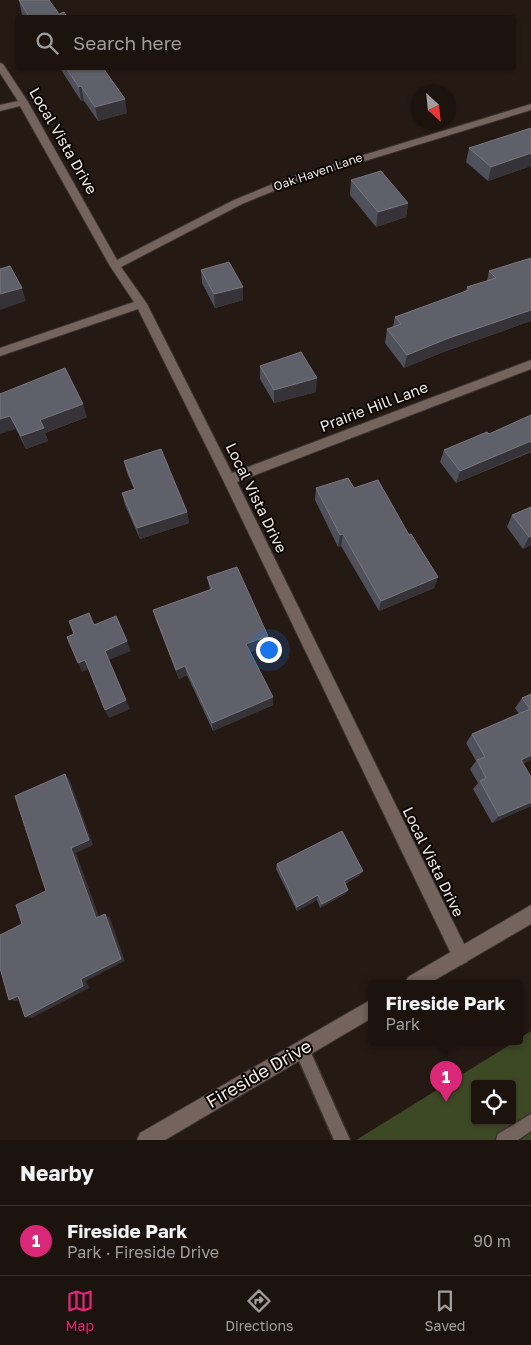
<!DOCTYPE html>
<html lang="en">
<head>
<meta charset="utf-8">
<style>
  :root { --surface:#1c130e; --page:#29201c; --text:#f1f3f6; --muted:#a09e9e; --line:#3a322e; --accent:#db2777 }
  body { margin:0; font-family:"Golos Text",sans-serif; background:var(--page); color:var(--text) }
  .controls { position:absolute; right:15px; bottom:15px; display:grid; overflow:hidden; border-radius:5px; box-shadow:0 1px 4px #0004 }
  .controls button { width:45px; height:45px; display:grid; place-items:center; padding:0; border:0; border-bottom:1px solid var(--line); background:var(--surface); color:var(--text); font:25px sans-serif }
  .compass { position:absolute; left:411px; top:85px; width:45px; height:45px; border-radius:50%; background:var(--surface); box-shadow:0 1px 4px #0004; rotate:153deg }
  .you { position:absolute; left:268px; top:649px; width:18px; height:18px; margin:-12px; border:4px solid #fff; border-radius:50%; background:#1a73e8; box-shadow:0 0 0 8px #1a73e833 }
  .badge { display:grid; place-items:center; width:32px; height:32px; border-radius:50%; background:var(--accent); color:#fff; font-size:16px; font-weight:700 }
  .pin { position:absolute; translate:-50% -41px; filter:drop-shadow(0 1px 2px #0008) }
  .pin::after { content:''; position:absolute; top:26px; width:18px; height:15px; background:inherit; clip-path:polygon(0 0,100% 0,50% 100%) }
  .popup { position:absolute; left:368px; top:980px; width:155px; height:65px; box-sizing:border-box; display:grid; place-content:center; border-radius:5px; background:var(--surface); filter:drop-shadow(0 1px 4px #0005); font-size:16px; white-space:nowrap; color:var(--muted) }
  .popup b { font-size:19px; color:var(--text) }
  .popup::after { content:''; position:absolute; left:50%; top:100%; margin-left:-10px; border:10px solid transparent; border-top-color:var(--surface) }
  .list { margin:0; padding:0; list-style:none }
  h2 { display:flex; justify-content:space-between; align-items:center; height:65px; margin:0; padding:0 20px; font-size:21px }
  h2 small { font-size:16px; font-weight:400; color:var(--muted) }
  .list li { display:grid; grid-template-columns:32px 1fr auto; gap:15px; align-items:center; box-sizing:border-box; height:70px; padding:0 20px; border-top:1px solid var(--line) }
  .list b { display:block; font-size:19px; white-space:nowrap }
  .list p { margin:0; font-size:16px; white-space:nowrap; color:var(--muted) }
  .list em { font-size:16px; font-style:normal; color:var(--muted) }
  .icon { flex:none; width:28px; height:28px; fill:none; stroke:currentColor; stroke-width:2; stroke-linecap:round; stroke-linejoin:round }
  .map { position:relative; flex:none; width:531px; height:1140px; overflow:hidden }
  .search { position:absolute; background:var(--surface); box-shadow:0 1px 4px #0004; left:15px; right:15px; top:15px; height:55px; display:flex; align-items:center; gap:12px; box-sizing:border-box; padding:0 18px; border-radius:5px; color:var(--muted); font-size:19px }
  .sheet { height:135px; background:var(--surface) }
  nav { display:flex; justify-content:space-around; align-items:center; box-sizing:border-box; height:70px; border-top:1px solid var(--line); background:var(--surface); font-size:14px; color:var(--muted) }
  nav a { display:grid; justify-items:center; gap:2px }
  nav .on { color:var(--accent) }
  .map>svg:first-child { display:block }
</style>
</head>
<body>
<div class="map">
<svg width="531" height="1140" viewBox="0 0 531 1140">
  <rect width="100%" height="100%" fill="#251913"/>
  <path fill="#3d4825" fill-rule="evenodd" d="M 531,1031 L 531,1140 L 356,1140 L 516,1041 L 520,1041 L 520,1038 ZM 475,1084 L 512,1084 L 512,1121 L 475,1121 Z"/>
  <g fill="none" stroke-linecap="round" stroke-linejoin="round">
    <g stroke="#3c3330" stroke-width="3">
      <path id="service" d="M 302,1041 L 307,1044 L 350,1140 L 334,1140 L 294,1049 L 297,1044 Z
        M 531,1114 L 531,1131 L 518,1140 L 496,1140 L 498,1134 Z"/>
    </g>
    <g stroke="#3c3330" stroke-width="2">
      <path id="minor" d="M 0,63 L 3,64 L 28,102 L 117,260 L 234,200 L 285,179 L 531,104 L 531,110 L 293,183 L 242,204 L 121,267 L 147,304 L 232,473 L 531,360 L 531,369 L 237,482 L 467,950 L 470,956 L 467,962 L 461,965 L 455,962 L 223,480 L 138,309 L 0,356 L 0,348 L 134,302 L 110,266 L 20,106 L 0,111 L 0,105 L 18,101 L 0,73 Z"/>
    </g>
    <g stroke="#3c3330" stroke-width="2">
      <path id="tertiary" d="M 531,905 L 531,924 L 430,983 L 405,983 L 408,977 Z
        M 372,999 L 372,1018 L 165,1140 L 137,1140 L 140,1133 Z"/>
    </g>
    <use href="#service" fill="#74645d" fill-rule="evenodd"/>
    <use href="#minor" fill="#74645d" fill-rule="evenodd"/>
    <use href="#tertiary" fill="#74645d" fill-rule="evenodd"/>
  </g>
  <path fill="#4e505b" d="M 19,0 L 59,14 L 68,18 L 24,18 L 22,15 Z
    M 60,68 L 103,68 L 127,113 L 98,121 L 84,101 L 81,101 Z
    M 531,128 L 531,166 L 488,181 L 466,162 L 469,148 Z
    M 351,180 L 408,203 L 406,217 L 376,227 L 350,195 Z
    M 531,258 L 531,321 L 446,351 L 404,368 L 385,343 L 387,329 L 393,327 L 395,317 L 466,291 L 467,287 L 487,281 L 489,271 Z
    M 201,270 L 243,300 L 215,308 L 202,283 Z
    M 260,366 L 316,392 L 274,403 L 260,379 Z
    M 0,394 L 87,417 L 45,433 L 48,441 L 26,449 L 16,429 Z
    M 531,415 L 531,452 L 456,483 L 440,462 L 444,450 L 489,434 Z
    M 124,461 L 187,512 L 189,523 L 140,539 L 125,505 L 122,493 L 134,489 L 127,473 Z
    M 316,488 L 354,488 L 409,535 L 438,577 L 434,588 L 379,611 L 341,546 L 338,547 L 315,500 Z
    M 531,507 L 531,545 L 523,549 L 507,527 L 512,515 Z
    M 207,577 L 268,646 L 250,652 L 273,705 L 213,731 L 187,675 L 179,679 L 156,620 L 153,610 L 210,590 Z
    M 531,694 L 523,764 L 531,806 L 492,823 L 473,789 L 478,783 L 470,769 L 476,761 L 466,743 L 472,734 L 519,714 L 515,708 L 522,698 Z
    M 277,864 L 360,875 L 345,884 L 348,890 L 345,894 L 320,908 L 317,900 L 297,911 L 276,869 Z"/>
  <path fill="#363338" d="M 81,86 L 84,101 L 81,101 L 79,87 Z
    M 125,99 L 127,113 L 98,121 L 95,107 Z
    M 531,153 L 531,166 L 488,181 L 491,167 Z
    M 408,203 L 406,217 L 376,227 L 378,212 Z
    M 243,287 L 243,300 L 215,308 L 214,294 Z
    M 22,288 L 26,301 L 0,310 L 0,294 Z
    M 531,310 L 531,321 L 446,351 L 404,368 L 407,355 L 449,338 Z
    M 317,378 L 316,392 L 274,403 L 274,390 Z
    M 83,404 L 87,417 L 45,433 L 48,441 L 26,449 L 21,436 L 40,420 Z
    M 10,416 L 16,429 L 0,434 L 0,419 Z
    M 531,441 L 531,451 L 456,483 L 460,471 Z
    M 187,512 L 189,523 L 140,539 L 137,528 Z
    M 343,534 L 341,546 L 338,547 L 340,535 Z
    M 531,536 L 531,545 L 523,549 L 529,537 Z
    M 438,577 L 434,588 L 379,611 L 381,601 Z
    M 268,636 L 268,646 L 246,654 L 246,644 Z
    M 127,641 L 131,651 L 109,660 L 105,651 Z
    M 85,660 L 89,669 L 82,672 L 78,663 Z
    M 185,666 L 187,675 L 179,679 L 176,670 Z
    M 273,697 L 273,705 L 213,731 L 212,723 Z
    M 126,700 L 130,709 L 109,718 L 105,710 Z
    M 531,755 L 531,760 L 513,769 L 521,760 Z
    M 65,774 L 70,781 L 93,845 L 76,853 L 101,922 L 96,918 L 71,848 Z
    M 531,802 L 531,806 L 492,823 L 499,816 Z
    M 363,871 L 360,875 L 341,885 L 344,881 Z
    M 348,890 L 345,894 L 320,908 L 322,904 Z
    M 318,895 L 317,900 L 297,911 L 297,907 Z
    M 105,914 L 110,918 L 125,961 L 86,981 L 89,988 L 32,1018 L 25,1017 Z
    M 18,996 L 25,997 L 17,1001 L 9,1000 Z"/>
  <path fill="#60606a" stroke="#77767e" d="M 19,0 L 49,0 L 59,14 L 64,12 L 68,18 L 30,18 Z
    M 66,68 L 103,68 L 125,99 L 95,107 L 81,86 L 79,87 Z
    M 531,128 L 531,153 L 491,167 L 469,148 Z
    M 381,171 L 408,203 L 378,212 L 351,180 Z
    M 531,258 L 531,310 L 449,338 L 407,355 L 387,329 L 401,324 L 395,317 L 469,290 L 467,287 L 496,278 L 489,271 Z
    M 229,262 L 243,287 L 214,294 L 201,270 Z
    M 10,266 L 22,288 L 0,294 L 0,269 Z
    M 301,352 L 317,378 L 274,390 L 260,366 Z
    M 65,368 L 83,404 L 40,420 L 44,428 L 21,436 L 10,416 L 0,419 L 0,394 Z
    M 531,415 L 531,441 L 460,471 L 444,450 L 487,432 L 489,434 Z
    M 161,449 L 187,512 L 137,528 L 122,493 L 135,489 L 124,461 Z
    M 348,478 L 354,488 L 378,480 L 409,535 L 411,534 L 438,577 L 381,601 L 343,534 L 340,535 L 316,488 Z
    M 531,507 L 531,536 L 529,537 L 512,515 Z
    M 237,567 L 268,636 L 246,644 L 273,697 L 212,723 L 185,666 L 176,670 L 153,610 L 212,589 L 207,577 Z
    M 89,613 L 94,625 L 116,616 L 127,641 L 105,651 L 126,700 L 105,710 L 85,660 L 78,663 L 67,637 L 74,634 L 69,621 Z
    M 531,694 L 531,755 L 521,760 L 531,777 L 531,802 L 499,816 L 480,781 L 486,778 L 477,760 L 485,757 L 472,734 L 530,709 L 522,698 Z
    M 65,774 L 89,840 L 71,848 L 96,918 L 105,914 L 121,959 L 81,979 L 83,986 L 25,1017 L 18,996 L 9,1000 L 0,968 L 0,935 L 22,924 L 16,905 L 46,891 L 15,796 Z
    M 342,831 L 363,871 L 344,881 L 348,890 L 322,904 L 318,895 L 297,907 L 277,864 Z"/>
  <g text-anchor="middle" stroke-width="4" stroke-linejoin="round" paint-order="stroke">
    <g font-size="12" fill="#f3eae6" stroke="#0a0604">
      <text transform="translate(318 172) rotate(-19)" y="4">Oak Haven Lane</text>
    </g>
    <g font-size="15" fill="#f3eae6" stroke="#0a0604">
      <text transform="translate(63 141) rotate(60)" y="5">Local Vista Drive</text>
      <text transform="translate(374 407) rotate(-21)" y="5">Prairie Hill Lane</text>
      <text transform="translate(256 498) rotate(64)" y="5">Local Vista Drive</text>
      <text transform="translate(433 862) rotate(64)" y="5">Local Vista Drive</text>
    </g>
    <g font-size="18" fill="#f3eae6" stroke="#0a0604">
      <text transform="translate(259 1074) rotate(-30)" y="6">Fireside Drive</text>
    </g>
  </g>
</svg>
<div class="controls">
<button><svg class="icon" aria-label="locate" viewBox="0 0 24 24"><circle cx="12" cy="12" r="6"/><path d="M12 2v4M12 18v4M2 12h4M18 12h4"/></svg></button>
</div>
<svg class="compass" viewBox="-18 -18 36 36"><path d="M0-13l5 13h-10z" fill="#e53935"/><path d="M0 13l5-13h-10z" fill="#a09e9e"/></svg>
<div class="you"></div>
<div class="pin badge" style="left:446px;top:1102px">1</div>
<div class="popup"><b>Fireside Park</b>Park</div>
<div class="search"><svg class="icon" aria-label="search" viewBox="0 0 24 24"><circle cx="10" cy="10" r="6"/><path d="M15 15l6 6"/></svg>Search here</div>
</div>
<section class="sheet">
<h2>Nearby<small></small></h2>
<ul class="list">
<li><span class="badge">1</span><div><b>Fireside Park</b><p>Park · Fireside Drive</p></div><em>90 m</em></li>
</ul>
</section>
<nav>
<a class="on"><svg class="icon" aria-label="map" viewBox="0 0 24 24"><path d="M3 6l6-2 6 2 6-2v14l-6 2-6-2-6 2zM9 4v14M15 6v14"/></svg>Map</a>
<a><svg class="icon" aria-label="directions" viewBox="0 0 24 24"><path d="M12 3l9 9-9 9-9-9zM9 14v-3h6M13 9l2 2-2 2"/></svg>Directions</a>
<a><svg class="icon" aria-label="saved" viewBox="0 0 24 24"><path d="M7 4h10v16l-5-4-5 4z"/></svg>Saved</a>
</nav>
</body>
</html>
